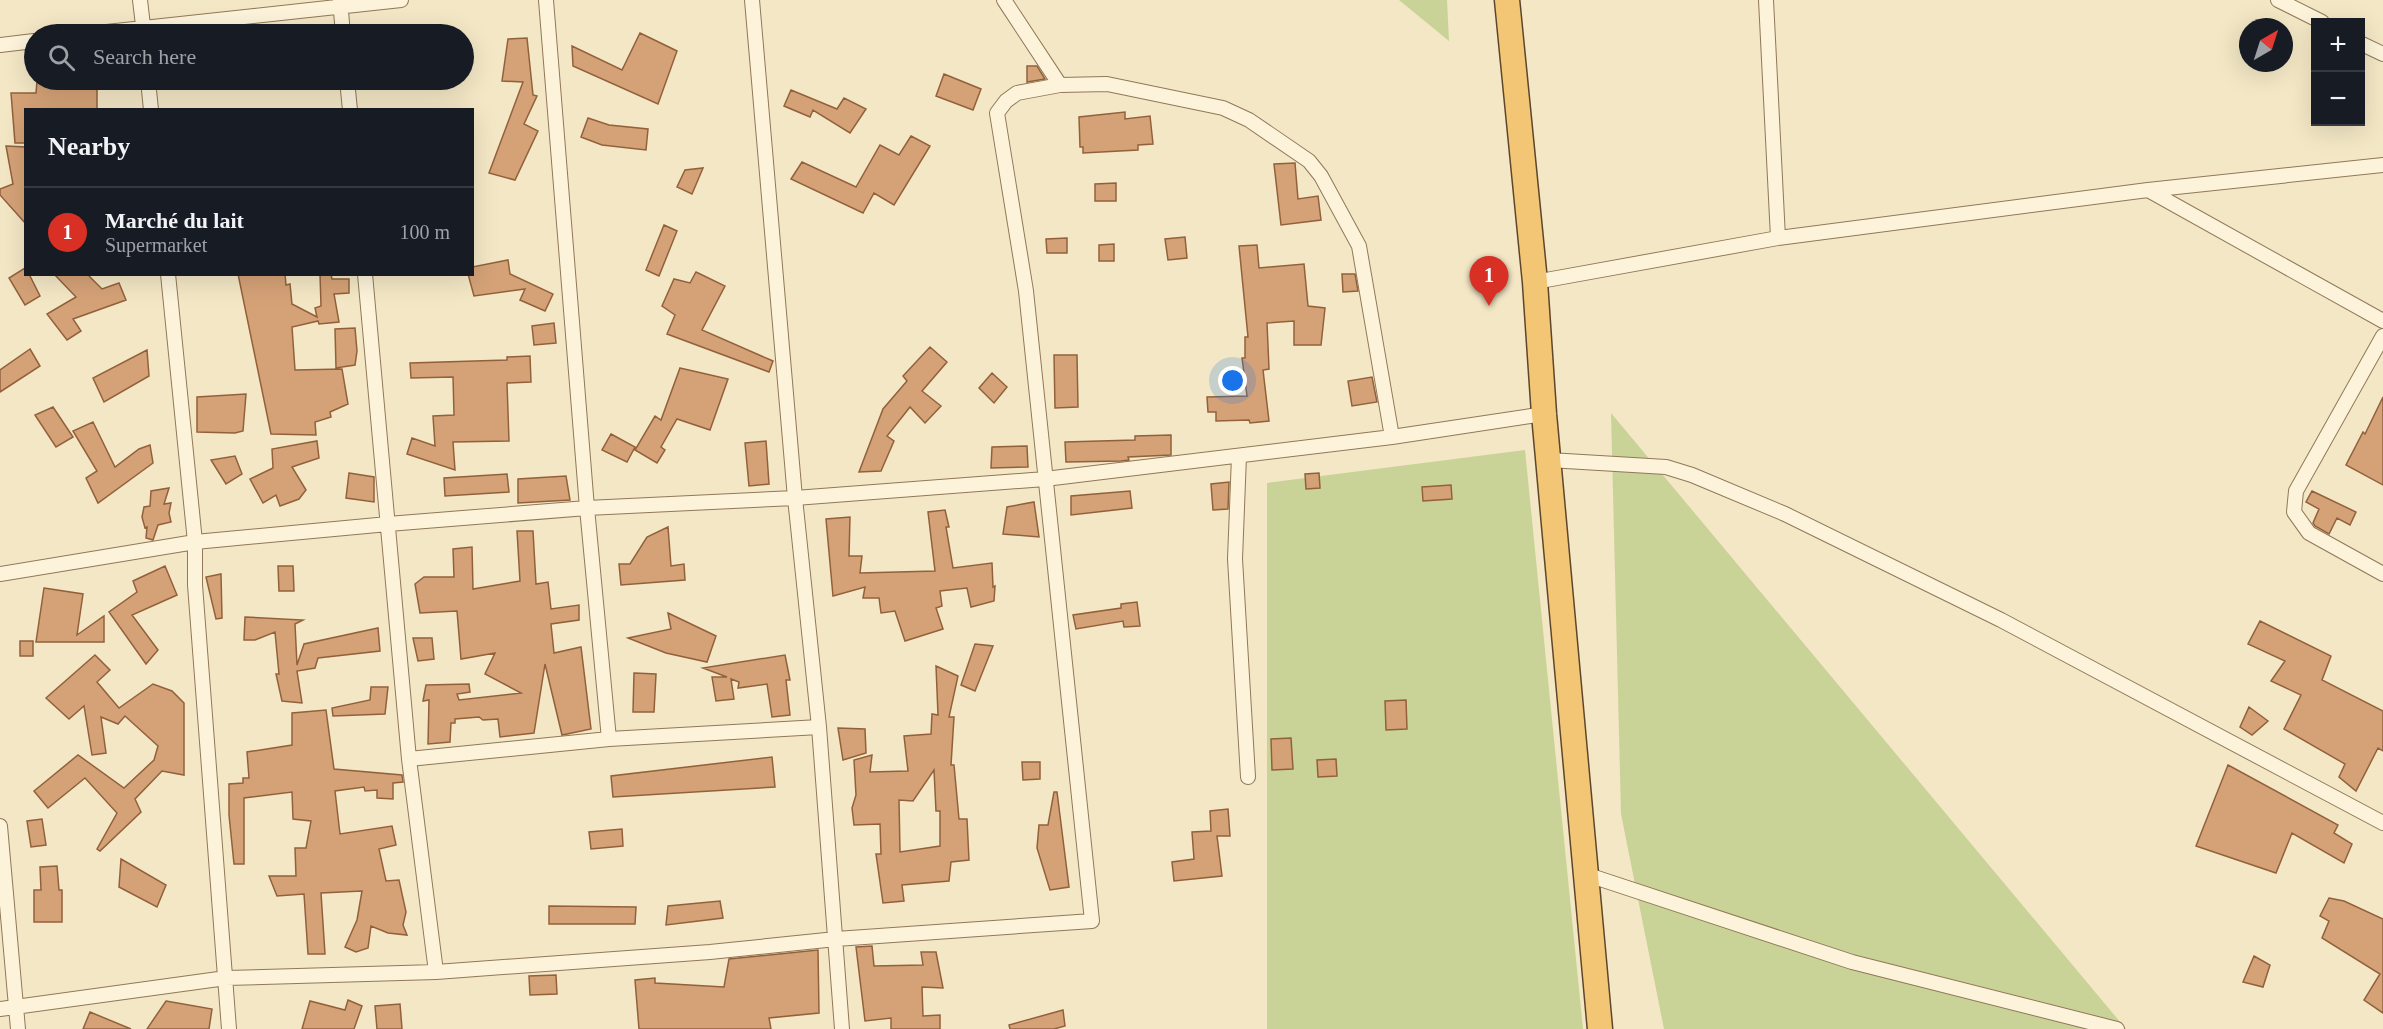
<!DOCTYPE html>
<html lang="en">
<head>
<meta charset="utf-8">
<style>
  :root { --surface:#171b24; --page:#242831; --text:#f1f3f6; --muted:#9ea1a6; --line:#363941; --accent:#d93025 }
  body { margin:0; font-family:"Times New Roman",serif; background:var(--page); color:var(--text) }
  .controls { position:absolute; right:18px; top:18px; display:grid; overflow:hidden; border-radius:0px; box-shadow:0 6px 24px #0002 }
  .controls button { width:54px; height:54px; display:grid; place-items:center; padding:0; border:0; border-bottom:2px solid var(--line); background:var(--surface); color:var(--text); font:30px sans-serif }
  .compass { position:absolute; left:2239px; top:18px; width:54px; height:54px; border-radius:50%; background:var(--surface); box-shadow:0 6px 24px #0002; rotate:39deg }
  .you { position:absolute; left:1233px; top:381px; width:21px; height:21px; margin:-15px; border:4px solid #fff; border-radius:50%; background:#1a73e8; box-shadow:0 0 0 9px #1a73e833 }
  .badge { display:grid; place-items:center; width:39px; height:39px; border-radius:50%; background:var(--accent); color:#fff; font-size:20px; font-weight:700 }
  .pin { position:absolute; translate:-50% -50px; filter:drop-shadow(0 2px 3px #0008) }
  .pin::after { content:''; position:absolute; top:32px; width:21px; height:18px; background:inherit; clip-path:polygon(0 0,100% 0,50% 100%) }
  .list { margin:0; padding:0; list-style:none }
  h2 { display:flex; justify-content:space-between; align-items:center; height:78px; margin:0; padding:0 24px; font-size:26px }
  h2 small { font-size:20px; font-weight:400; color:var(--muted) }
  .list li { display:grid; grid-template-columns:39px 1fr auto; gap:18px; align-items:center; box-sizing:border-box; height:90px; padding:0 24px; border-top:2px solid var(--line) }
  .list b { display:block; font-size:22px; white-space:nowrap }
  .list p { margin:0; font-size:20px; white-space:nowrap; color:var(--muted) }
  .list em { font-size:20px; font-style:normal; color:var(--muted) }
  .icon { flex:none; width:33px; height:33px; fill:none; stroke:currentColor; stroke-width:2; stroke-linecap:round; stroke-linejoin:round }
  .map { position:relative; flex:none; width:2383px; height:1029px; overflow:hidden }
  .search { position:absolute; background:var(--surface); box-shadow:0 6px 24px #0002; left:24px; top:24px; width:450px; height:66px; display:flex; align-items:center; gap:15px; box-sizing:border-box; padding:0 21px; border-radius:33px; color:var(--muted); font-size:22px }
  .panel { position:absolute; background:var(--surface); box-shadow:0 6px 24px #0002; left:24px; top:108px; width:450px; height:168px; border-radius:0px }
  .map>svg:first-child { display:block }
</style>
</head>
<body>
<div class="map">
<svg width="2383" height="1029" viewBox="0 0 2383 1029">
  <rect width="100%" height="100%" fill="#f3e7c5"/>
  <path fill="#c9d397" d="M 1399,0 L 1447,0 L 1449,41 Z
    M 1611,413 L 2126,1029 L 1664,1029 L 1621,814 Z
    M 1525,450 L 1583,1029 L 1267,1029 L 1267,483 Z"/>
  <path fill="#d5a277" stroke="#92613c" stroke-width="1.5" fill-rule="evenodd" d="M 640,33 L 677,51 L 658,104 L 573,66 L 572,46 L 622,70 Z
    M 527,38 L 533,95 L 537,96 L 524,124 L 538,131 L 515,180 L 489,173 L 523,82 L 502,81 L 508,39 Z
    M 1027,66 L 1037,66 L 1045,79 L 1027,82 Z
    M 944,74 L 981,89 L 973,110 L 936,96 Z
    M 47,80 L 97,80 L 97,110 L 26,110 L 26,143 L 15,143 L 11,93 L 36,93 L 37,81 Z
    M 791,90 L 837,109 L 844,98 L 866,109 L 850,133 L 813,110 L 810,117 L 784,106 Z
    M 1125,112 L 1125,119 L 1150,116 L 1153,144 L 1138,145 L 1138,150 L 1083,153 L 1083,147 L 1080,147 L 1079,117 Z
    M 588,118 L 609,125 L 648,129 L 646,150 L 602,145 L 581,137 Z
    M 911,136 L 930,146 L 894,205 L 874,193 L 863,213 L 791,179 L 802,162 L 856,187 L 880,145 L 899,155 Z
    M 6,146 L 26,147 L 26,224 L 0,195 L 0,189 L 13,184 Z
    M 1295,163 L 1298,199 L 1318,196 L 1321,220 L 1281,225 L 1274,164 Z
    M 703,168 L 692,194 L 677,187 L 685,170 Z
    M 1116,183 L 1116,201 L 1095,201 L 1095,184 Z
    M 664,225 L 677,231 L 659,276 L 646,270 Z
    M 1185,237 L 1187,258 L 1168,260 L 1165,239 Z
    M 1067,238 L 1067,253 L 1047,253 L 1046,239 Z
    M 1114,244 L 1114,261 L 1099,261 L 1099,245 Z
    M 1257,245 L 1259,268 L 1304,264 L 1308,306 L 1325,308 L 1321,345 L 1294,345 L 1294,321 L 1267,323 L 1269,369 L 1263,370 L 1269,421 L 1250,423 L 1249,420 L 1216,421 L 1216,412 L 1208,412 L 1207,397 L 1247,396 L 1242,358 L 1245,358 L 1245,337 L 1248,337 L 1239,246 Z
    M 508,260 L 510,274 L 553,294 L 545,311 L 520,300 L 525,289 L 474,296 L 468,274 L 472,274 L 472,267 Z
    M 25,268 L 26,274 L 29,274 L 40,296 L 25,305 L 9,278 Z
    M 696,272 L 725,286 L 702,330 L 773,361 L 769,372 L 667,334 L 675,315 L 662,306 L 674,279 L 690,283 Z
    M 54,274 L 87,274 L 102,289 L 119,283 L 126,300 L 73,319 L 81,331 L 67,340 L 47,314 L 76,297 Z
    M 238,274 L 285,274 L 286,285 L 290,284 L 292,304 L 317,317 L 315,308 L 321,306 L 320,274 L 331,274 L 332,279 L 349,279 L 349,293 L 334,294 L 339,322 L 319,324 L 318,321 L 292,327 L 295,370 L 342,369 L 348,404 L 330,412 L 331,417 L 315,422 L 316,435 L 271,434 Z
    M 1342,274 L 1355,274 L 1358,291 L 1343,292 Z
    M 554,323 L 556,343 L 534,345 L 532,326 Z
    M 355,328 L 357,351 L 355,365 L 336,368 L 335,329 Z
    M 930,347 L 947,362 L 922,391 L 941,406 L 925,423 L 910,407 L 887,436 L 894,441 L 881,471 L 859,472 L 883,409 L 907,381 L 903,376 Z
    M 30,349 L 40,366 L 0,392 L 0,370 Z
    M 147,350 L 149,376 L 104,402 L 93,378 Z
    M 1054,355 L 1077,355 L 1078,407 L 1055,408 Z
    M 530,356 L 531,382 L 507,383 L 509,441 L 453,442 L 455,470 L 407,454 L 412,438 L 435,446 L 433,416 L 454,415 L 453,377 L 411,378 L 410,363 L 507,360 L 507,357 Z
    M 680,368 L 728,379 L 710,430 L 677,419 L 661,447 L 665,450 L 657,463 L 635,450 L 655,416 L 661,420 Z
    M 992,373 L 1007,387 L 994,403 L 979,388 Z
    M 1372,377 L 1377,402 L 1352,406 L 1348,381 Z
    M 246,394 L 243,431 L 235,433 L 197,432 L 197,397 Z
    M 2383,397 L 2383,485 L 2346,465 L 2363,432 L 2365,434 Z
    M 53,407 L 73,437 L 56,447 L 35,415 Z
    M 93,422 L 115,467 L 139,449 L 150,445 L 153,463 L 98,503 L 86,478 L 97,471 L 73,431 Z
    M 611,434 L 635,447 L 627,462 L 602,450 Z
    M 1171,435 L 1171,455 L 1128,457 L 1129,460 L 1121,461 L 1066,462 L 1065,442 L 1135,440 L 1135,436 Z
    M 317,441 L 319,458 L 292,467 L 306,490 L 299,499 L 280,506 L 276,495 L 263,503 L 250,479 L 273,468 L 272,449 Z
    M 766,441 L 769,484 L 749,486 L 745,443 Z
    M 1027,446 L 1028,467 L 991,468 L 992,447 Z
    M 235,456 L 242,474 L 226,484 L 211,460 Z
    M 349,473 L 374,477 L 374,502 L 346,498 Z
    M 1319,473 L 1320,488 L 1306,489 L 1305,474 Z
    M 507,474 L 509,492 L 445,496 L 444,478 Z
    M 566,476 L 570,500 L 518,503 L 518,479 Z
    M 1229,482 L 1228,509 L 1213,510 L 1211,484 Z
    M 1451,485 L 1452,499 L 1423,501 L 1422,487 Z
    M 169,488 L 164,504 L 171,503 L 169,513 L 171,522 L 158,525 L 153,540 L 146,538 L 147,527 L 145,528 L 142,517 L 144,507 L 150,506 L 151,491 Z
    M 1130,491 L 1132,508 L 1071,515 L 1071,496 Z
    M 2312,491 L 2356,512 L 2350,525 L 2337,518 L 2329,534 L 2315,526 L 2313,523 L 2319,509 L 2306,502 Z
    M 1034,502 L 1039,537 L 1003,534 L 1007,507 Z
    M 945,510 L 949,527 L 946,527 L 953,568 L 992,563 L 993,587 L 995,586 L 994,601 L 971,607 L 967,588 L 940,591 L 942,606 L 936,608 L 943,629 L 905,641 L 895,611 L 881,613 L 879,598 L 863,598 L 865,587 L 833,596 L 826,519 L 850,517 L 849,556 L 862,556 L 860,573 L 935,571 L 928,512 Z
    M 668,527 L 671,566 L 684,564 L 685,580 L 621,585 L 619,564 L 630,564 L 647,537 Z
    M 517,531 L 533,531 L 536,584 L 548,582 L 551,609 L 579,605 L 579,620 L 551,624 L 554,653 L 581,647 L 591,729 L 562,735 L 545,664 L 534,733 L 500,737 L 498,719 L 483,720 L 479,717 L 455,719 L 455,723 L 451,723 L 450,742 L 428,744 L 429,700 L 423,701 L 426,685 L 469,684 L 470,692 L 457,694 L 459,700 L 521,693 L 485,674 L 495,653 L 461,659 L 457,611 L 420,613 L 415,584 L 424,577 L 454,577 L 453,549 L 472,547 L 473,589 L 520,581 Z
    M 165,566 L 177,595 L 132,615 L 158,650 L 146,664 L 109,612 L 137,592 L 133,581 Z
    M 278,566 L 293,566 L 294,591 L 279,591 Z
    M 221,574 L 222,618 L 216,619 L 206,577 Z
    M 44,588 L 83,594 L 77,635 L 104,616 L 104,642 L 36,642 Z
    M 1137,602 L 1140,626 L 1124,627 L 1123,621 L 1076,629 L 1073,615 L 1121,608 L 1121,604 Z
    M 668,613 L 716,636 L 707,662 L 666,653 L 628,638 L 671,629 Z
    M 245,617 L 303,620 L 295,624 L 297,665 L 304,644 L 378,628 L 380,651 L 318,658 L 315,668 L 297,671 L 302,703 L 282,701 L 276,674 L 279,674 L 275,632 L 255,640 L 244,640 Z
    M 2260,621 L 2331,656 L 2322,680 L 2383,711 L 2383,751 L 2378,748 L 2356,791 L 2339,777 L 2345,764 L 2284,729 L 2301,695 L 2271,681 L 2285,661 L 2248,644 Z
    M 413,638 L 432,638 L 434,659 L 418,661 Z
    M 20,641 L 33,641 L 33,656 L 20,656 Z
    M 975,644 L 993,646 L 975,691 L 961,685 Z
    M 95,655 L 110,670 L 97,682 L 119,708 L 153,684 L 172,691 L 184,703 L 184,775 L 162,771 L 135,799 L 141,812 L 100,851 L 97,849 L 117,813 L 85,778 L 48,808 L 34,791 L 78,755 L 124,788 L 154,760 L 158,746 L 125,716 L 118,724 L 101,717 L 106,753 L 92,755 L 84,706 L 69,719 L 46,698 Z
    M 785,655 L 790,680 L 786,680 L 790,715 L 772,717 L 767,684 L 738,688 L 739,682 L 731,679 L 734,699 L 716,701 L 712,677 L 727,677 L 703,668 Z
    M 936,666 L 958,676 L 949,717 L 954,717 L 951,765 L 954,765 L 959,819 L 967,819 L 969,860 L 951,862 L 949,881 L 902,885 L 904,901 L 883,903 L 876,854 L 881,854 L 880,824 L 854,825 L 852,808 L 856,795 L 854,760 L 872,755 L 870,772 L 908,771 L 904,736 L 931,734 L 932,714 L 938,715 ZM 934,770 L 936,811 L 940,811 L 940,846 L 900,852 L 899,800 L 913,801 Z
    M 634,673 L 656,674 L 654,712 L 633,712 Z
    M 371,687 L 388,687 L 385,714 L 333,716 L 332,708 L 370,700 Z
    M 1406,700 L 1407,729 L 1386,730 L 1385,701 Z
    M 2249,707 L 2268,721 L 2252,735 L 2240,727 Z
    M 326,710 L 334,769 L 402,775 L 403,782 L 393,783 L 393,799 L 377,798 L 377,790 L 365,791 L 364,787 L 335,791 L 340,834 L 392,826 L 396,845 L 379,849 L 386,881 L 399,880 L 406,912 L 403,925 L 407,935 L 388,933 L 371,926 L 368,948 L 356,952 L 345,947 L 357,920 L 362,891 L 321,893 L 325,954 L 308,954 L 304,894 L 277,896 L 269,876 L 296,876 L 295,848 L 306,848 L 311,821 L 293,819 L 292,792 L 244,798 L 244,864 L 234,864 L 229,815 L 229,784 L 243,783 L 243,778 L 249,778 L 247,752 L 292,745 L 292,713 Z
    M 838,728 L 865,729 L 866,753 L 843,760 Z
    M 1291,738 L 1293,769 L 1272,770 L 1271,739 Z
    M 772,757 L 775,787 L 613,797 L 611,776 Z
    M 1336,759 L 1337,776 L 1318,777 L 1317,760 Z
    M 1022,762 L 1040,762 L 1040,779 L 1023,780 Z
    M 2228,765 L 2338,825 L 2334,833 L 2352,844 L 2344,863 L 2292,833 L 2276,873 L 2196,846 Z
    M 1054,792 L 1057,792 L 1069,887 L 1050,890 L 1037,848 L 1039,825 L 1048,825 Z
    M 1228,809 L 1230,836 L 1217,836 L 1222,876 L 1174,881 L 1172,862 L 1194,859 L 1192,832 L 1211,831 L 1210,811 Z
    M 42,819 L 46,845 L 31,847 L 27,821 Z
    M 622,829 L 623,846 L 591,849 L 589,832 Z
    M 121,859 L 166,885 L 157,907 L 119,887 Z
    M 57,866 L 59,890 L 62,890 L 62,922 L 34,922 L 34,890 L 41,890 L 40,867 Z
    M 2329,898 L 2344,901 L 2383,919 L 2383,1013 L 2364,1000 L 2380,974 L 2322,938 L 2329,921 L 2320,916 Z
    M 720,901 L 723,918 L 666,925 L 668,906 Z
    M 549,906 L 636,907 L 635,924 L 549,924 Z
    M 872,946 L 874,966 L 923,965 L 921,952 L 936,952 L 943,988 L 922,987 L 923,1016 L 940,1015 L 940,1029 L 891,1029 L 891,1018 L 865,1021 L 856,947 Z
    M 818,950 L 819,1013 L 769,1018 L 771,1029 L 639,1029 L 635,980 L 655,978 L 655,983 L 724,987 L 729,959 Z
    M 2254,956 L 2270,965 L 2263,987 L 2243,982 Z
    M 556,975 L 557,994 L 530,995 L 529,976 Z
    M 348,1000 L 362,1006 L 354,1029 L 302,1029 L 310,1001 L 345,1010 Z
    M 166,1001 L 212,1009 L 209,1029 L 147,1029 Z
    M 400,1004 L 402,1029 L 377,1029 L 375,1006 Z
    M 1063,1010 L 1065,1026 L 1054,1029 L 1010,1029 L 1009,1025 Z
    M 90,1012 L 131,1029 L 83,1029 Z"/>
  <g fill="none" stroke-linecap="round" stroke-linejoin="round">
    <g stroke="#907858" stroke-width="16">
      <path id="minor" d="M 140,0 L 144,34
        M 340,0 L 343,34
        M 546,0 L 587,508 L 609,739
        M 752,0 L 795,498 L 819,727 L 842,1029
        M 1004,0 L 1060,85
        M 1766,0 L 1778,238
        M 2278,0 L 2322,22
        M 88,34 L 401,0
        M 2360,43 L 2383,54
        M 0,45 L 34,41
        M 148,80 L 151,110
        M 347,80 L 350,110
        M 2148,190 L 2383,321
        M 168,274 L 195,542 L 195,585 L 229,1029
        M 365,274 L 409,759 L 436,972
        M 1535,282 L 1778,238 L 2148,190 L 2383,165
        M 2383,336 L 2296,491 L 2294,512 L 2309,533 L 2383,574
        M 1239,456 L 1235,559 L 1248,777
        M 1549,460 L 1666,467 L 1692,475 L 1785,514 L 2001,620 L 2383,823
        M 0,574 L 195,542 L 388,524 L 587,508 L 795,498 L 1045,479 L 1392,437 L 1544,414
        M 409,759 L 609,739 L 819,727
        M 0,826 L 18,1029
        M 1585,874 L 1852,962 L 2117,1029
        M 0,1009 L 226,978 L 436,972 L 710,952 L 836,939 L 1092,921 L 1026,291 L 997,113 L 1006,101 L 1017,93 L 1060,85 L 1107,84 L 1223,108 L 1249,120 L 1309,161 L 1321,176 L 1359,246 L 1392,437"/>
    </g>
    <g stroke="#5e462d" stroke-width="27">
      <path id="trunk" d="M 1507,0 L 1535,282 L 1544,414 L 1600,1029"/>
    </g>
    <use href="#minor" stroke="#fcf3da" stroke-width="14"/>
    <use href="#trunk" stroke="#f2c674" stroke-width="24"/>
  </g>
</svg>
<div class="controls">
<button>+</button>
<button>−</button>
</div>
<svg class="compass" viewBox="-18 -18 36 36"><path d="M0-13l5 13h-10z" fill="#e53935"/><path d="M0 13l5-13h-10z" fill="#9ea1a6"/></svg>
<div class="you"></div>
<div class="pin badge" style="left:1489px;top:306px">1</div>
<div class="search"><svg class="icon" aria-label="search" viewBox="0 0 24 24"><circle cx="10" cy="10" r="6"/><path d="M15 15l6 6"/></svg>Search here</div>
<section class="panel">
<h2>Nearby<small></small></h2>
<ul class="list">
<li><span class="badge">1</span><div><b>Marché du lait</b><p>Supermarket</p></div><em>100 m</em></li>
</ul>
</section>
</div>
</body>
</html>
